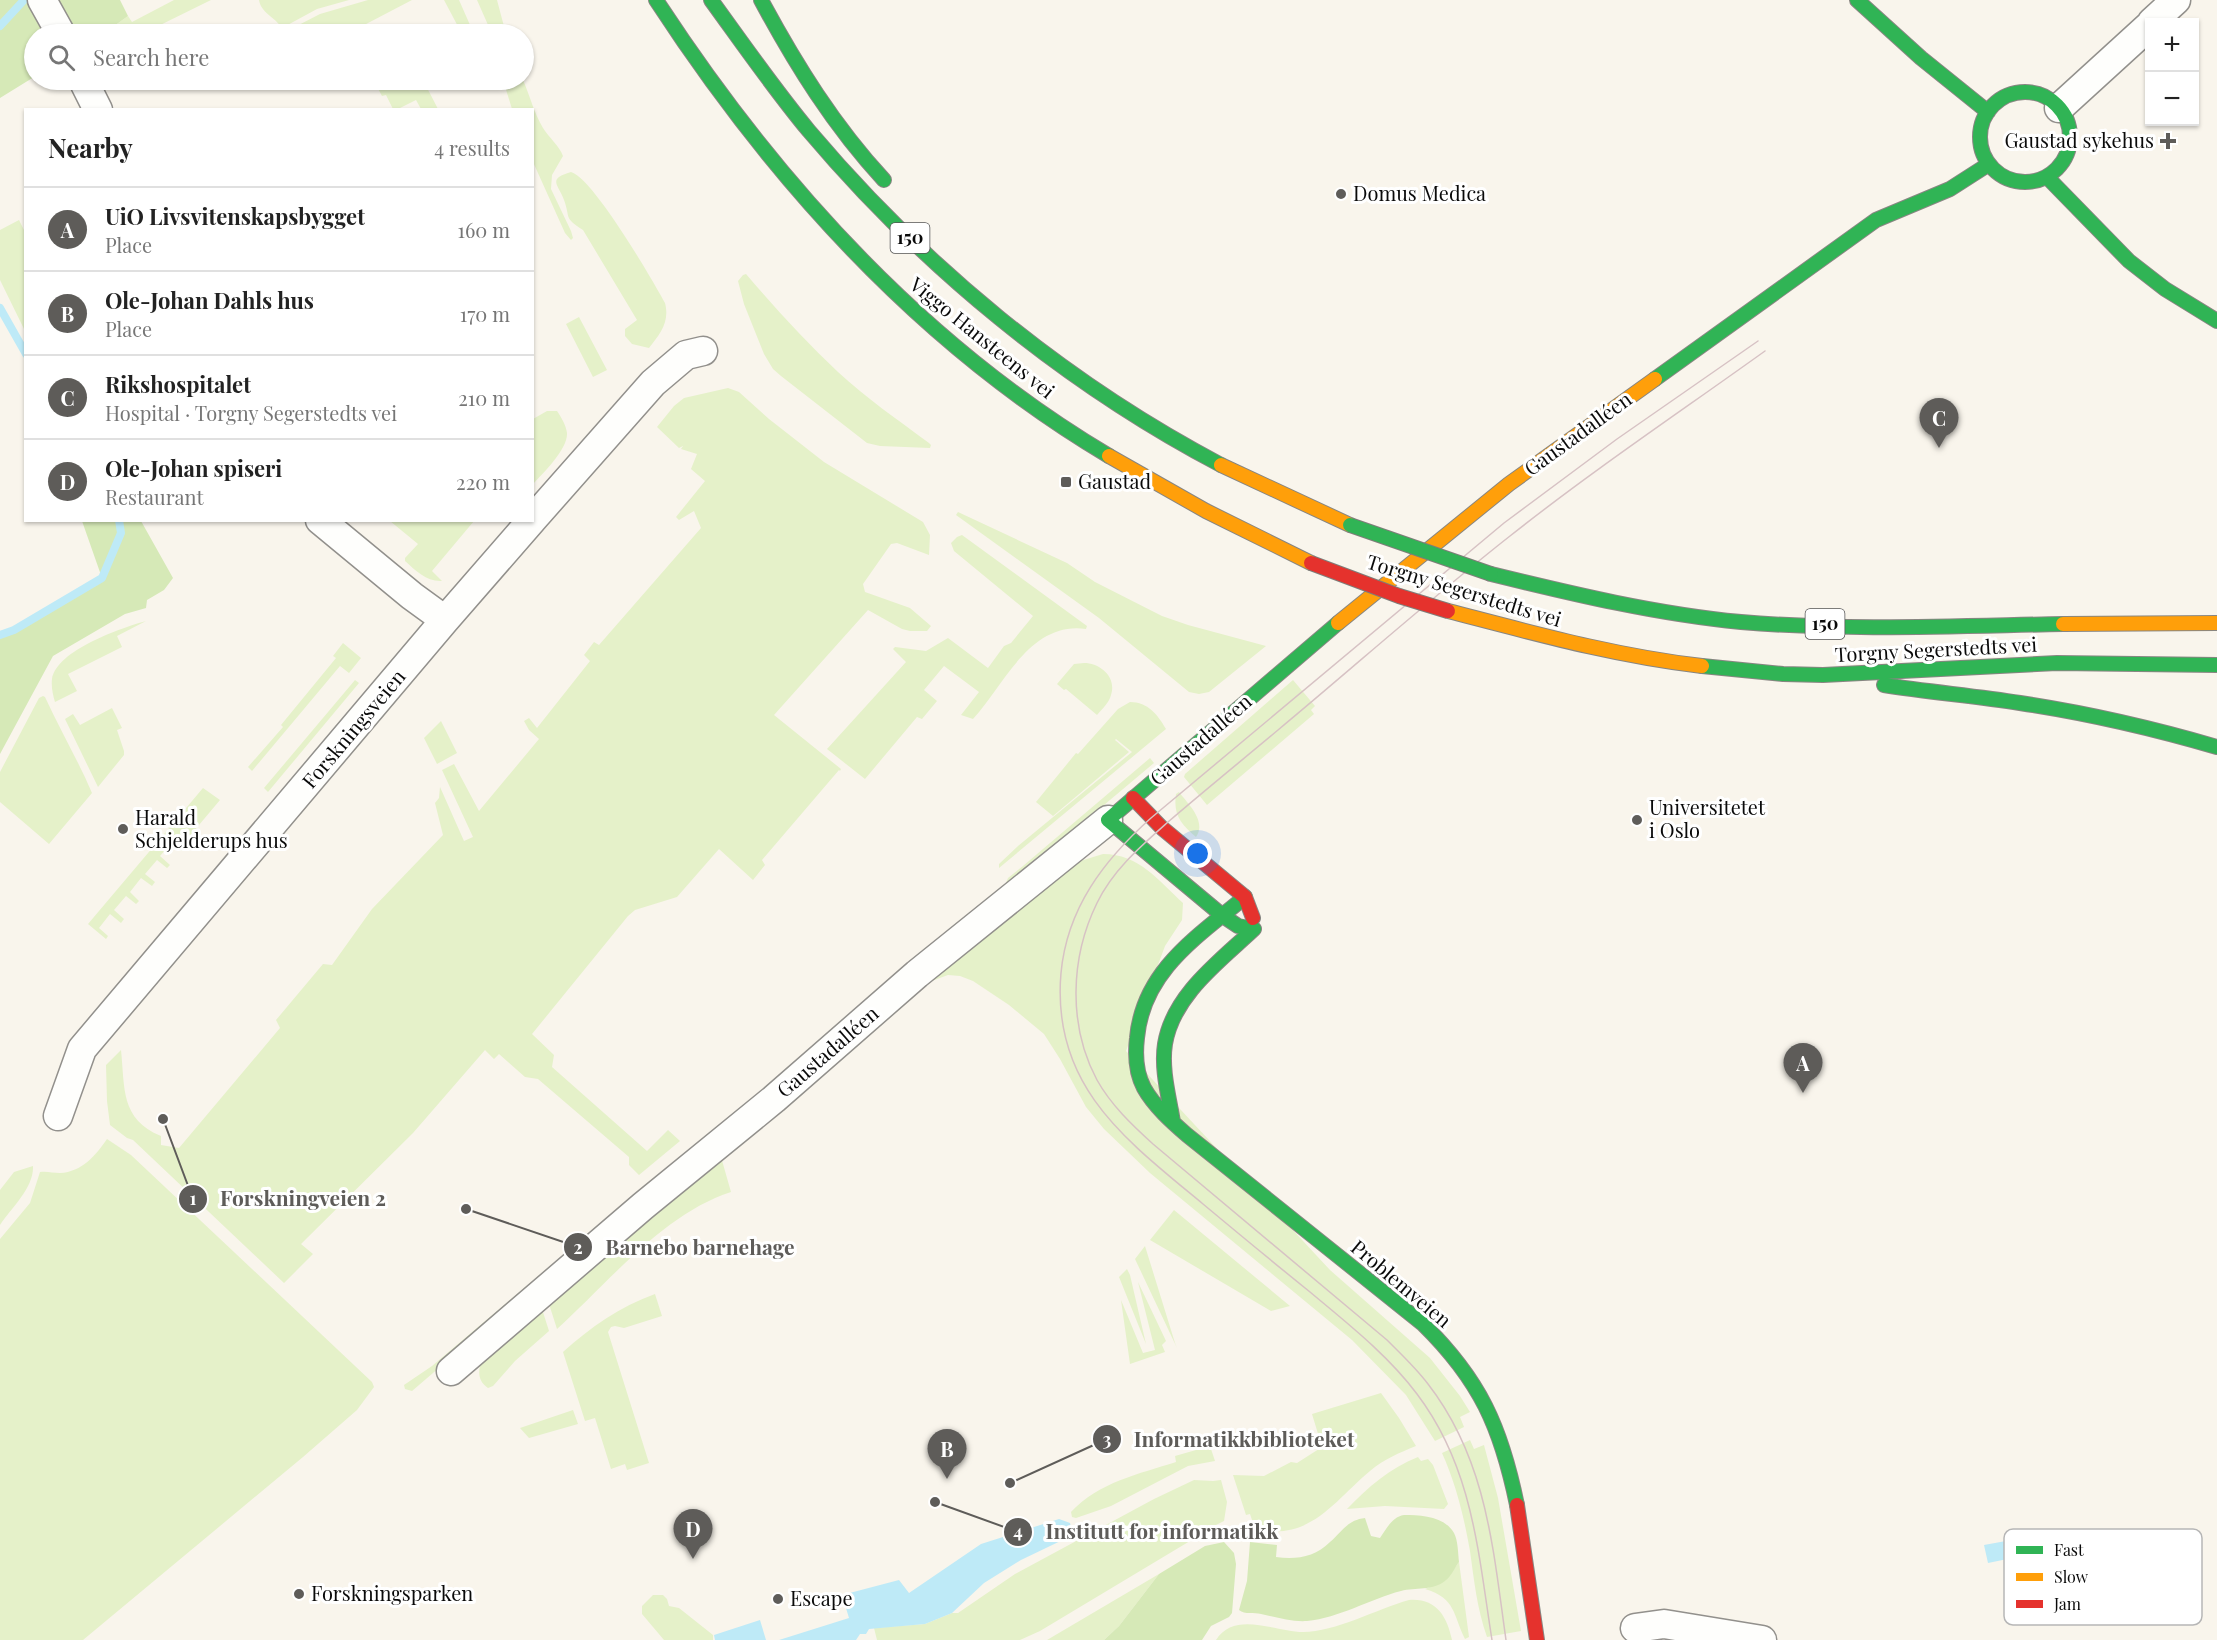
<!DOCTYPE html>
<html lang="en">
<head>
<meta charset="utf-8">
<style>
  :root { --surface:#fff; --page:#f2f2f2; --text:#222; --muted:#767676; --line:#e0e0e0; --accent:#5e5c59 }
  body { margin:0; font-family:"Playfair Display",serif; background:var(--page); color:var(--text) }
  .controls { position:absolute; right:18px; top:18px; display:grid; overflow:hidden; border-radius:0px; box-shadow:0 2px 4px #0004 }
  .controls button { width:54px; height:54px; display:grid; place-items:center; padding:0; border:0; border-bottom:2px solid var(--line); background:var(--surface); color:var(--text); font:30px sans-serif }
  .you { position:absolute; left:1198px; top:854px; width:21px; height:21px; margin:-15px; border:4px solid #fff; border-radius:50%; background:#1a73e8; box-shadow:0 0 0 9px #1a73e833 }
  .badge { display:grid; place-items:center; width:39px; height:39px; border-radius:50%; background:var(--accent); color:#fff; font-size:20px; font-weight:700 }
  .pin { position:absolute; translate:-50% -50px; filter:drop-shadow(0 2px 3px #0008) }
  .pin::after { content:''; position:absolute; top:32px; width:21px; height:18px; background:inherit; clip-path:polygon(0 0,100% 0,50% 100%) }
  .list { margin:0; padding:0; list-style:none }
  h2 { display:flex; justify-content:space-between; align-items:center; height:78px; margin:0; padding:0 24px; font-size:26px }
  h2 small { font-size:20px; font-weight:400; color:var(--muted) }
  .list li { display:grid; grid-template-columns:39px 1fr auto; gap:18px; align-items:center; box-sizing:border-box; height:84px; padding:0 24px; border-top:2px solid var(--line) }
  .list b { display:block; font-size:22px; white-space:nowrap }
  .list p { margin:0; font-size:20px; white-space:nowrap; color:var(--muted) }
  .list em { font-size:20px; font-style:normal; color:var(--muted) }
  .icon { flex:none; width:33px; height:33px; fill:none; stroke:currentColor; stroke-width:2; stroke-linecap:round; stroke-linejoin:round }
  .map { position:relative; flex:none; width:2217px; height:1640px; overflow:hidden }
  .search { position:absolute; background:var(--surface); box-shadow:0 2px 4px #0004; left:24px; top:24px; width:510px; height:66px; display:flex; align-items:center; gap:15px; box-sizing:border-box; padding:0 21px; border-radius:33px; color:var(--muted); font-size:22px }
  .panel { position:absolute; background:var(--surface); box-shadow:0 2px 4px #0004; left:24px; top:108px; width:510px; height:414px; border-radius:0px }
  .map>svg:first-child { display:block }
</style>
</head>
<body>
<div class="map">
<svg width="2217" height="1640" viewBox="0 0 2217 1640">
  <rect width="100%" height="100%" fill="#f9f5ec"/>
  <path fill="#e5f1c9" d="M 174,0 L 211,0 L 142,34 L 103,34 L 128,16 L 132,22 Z
    M 259,0 L 349,0 L 317,9 L 282,28 C 275,17 261,13 259,0 Z
    M 368,0 L 412,0 L 347,34 L 326,34 L 321,25 L 302,34 L 288,34 L 287,31 L 320,14 Z
    M 444,0 L 459,0 L 474,34 L 462,34 Z
    M 477,0 L 497,0 L 506,34 L 492,34 Z
    M 382,80 L 423,80 L 438,109 L 421,109 L 416,100 L 398,109 L 393,109 L 386,95 L 382,96 L 375,83 Z
    M 503,80 L 523,80 C 530,96 534,113 543,128 C 549,138 559,145 563,156 L 552,175 L 551,189 L 571,231 L 573,238 L 571,240 L 565,233 L 533,162 L 532,110 L 512,109 Z
    M 571,172 C 593,178 652,279 665,303 C 670,322 660,334 649,348 L 632,344 L 625,336 L 625,329 L 637,320 L 583,230 C 563,217 571,219 564,200 C 558,184 547,179 571,172 Z
    M 19,220 L 25,232 L 25,331 L 0,280 L 0,230 Z
    M 746,274 C 775,308 805,341 838,372 C 866,398 898,420 929,443 L 931,445 L 930,448 L 880,446 L 867,443 L 781,376 L 773,369 L 764,354 L 744,304 L 738,281 L 743,275 Z
    M 579,317 L 607,370 L 593,377 L 566,324 Z
    M 728,388 L 739,392 L 769,419 L 824,462 L 923,522 L 930,535 L 929,555 L 897,543 L 891,544 L 863,584 L 865,592 L 910,608 L 931,626 L 927,631 L 910,631 L 902,629 L 868,610 L 774,715 L 841,769 L 840,771 L 839,770 L 762,860 L 765,865 L 753,880 L 719,849 L 677,897 L 635,910 L 628,916 L 532,1034 L 554,1055 L 552,1067 L 647,1151 L 668,1130 L 680,1141 L 639,1175 L 629,1165 L 629,1157 L 538,1079 L 525,1077 L 499,1054 L 494,1059 L 485,1050 L 413,1133 L 301,1244 L 313,1254 L 284,1283 L 133,1140 L 127,1138 L 110,1125 L 107,1101 L 106,1065 L 121,1050 C 125,1088 120,1119 161,1136 L 161,1145 L 179,1148 L 280,1028 L 276,1020 L 323,964 L 332,965 L 372,909 L 443,835 L 435,803 L 439,798 L 440,787 L 464,841 L 473,837 L 442,770 L 454,764 L 479,811 L 539,739 L 529,730 L 524,721 L 529,718 L 537,728 L 590,661 L 584,655 L 594,642 L 599,645 L 701,528 L 694,511 L 679,520 L 676,517 L 705,481 L 691,469 L 697,454 L 681,449 L 683,446 L 679,448 L 657,427 L 674,406 L 684,398 Z
    M 547,411 L 557,411 C 561,417 566,425 567,433 C 568,449 543,473 533,484 L 533,419 Z
    M 958,512 L 1067,563 L 1095,582 L 1162,616 L 1188,625 L 1266,646 L 1209,692 L 1199,694 L 1189,692 L 1099,618 L 956,515 Z
    M 390,521 L 474,521 L 432,571 L 442,581 C 427,582 416,571 405,561 L 405,558 L 418,544 Z
    M 962,535 L 1087,626 L 1086,629 C 1030,621 1004,685 973,719 L 961,715 L 979,692 L 944,666 L 924,690 L 937,701 L 922,719 L 917,717 L 865,779 L 827,749 L 906,662 L 893,649 L 895,647 L 926,651 L 948,638 L 988,668 L 1004,646 L 1011,643 L 1033,616 L 954,551 L 951,543 L 957,537 Z
    M 146,621 L 117,636 L 122,647 L 68,674 L 77,691 L 55,702 C 53,695 51,687 52,679 C 57,650 121,628 146,621 Z
    M 343,643 L 361,658 L 349,673 L 340,666 L 252,771 L 248,767 L 283,727 L 281,725 L 336,658 L 333,656 Z
    M 1084,663 C 1100,663 1117,677 1111,695 C 1109,703 1102,709 1097,715 L 1066,689 L 1064,690 L 1057,684 L 1074,664 Z
    M 355,680 L 359,683 L 268,792 L 264,788 Z
    M 1293,680 L 1315,706 L 1311,710 L 1314,714 L 1207,805 L 1184,777 L 1185,774 Z
    M 43,696 L 45,697 C 60,730 78,760 92,793 L 49,844 L 0,802 L 0,772 L 39,698 Z
    M 1130,702 C 1148,702 1158,715 1166,729 L 999,868 L 999,864 L 1018,846 L 1132,752 L 1116,739 L 1115,740 L 1129,752 L 1053,816 L 1036,802 L 1076,753 L 1078,754 L 1118,709 Z
    M 112,708 L 122,728 L 117,730 L 124,751 L 124,755 L 98,787 L 65,719 L 73,714 L 80,725 Z
    M 441,721 L 457,753 L 437,764 L 424,738 Z
    M 1150,758 L 1154,763 L 1009,885 L 1006,883 L 1008,878 L 1023,866 Z
    M 203,788 L 220,800 L 183,844 L 186,846 L 182,851 L 172,842 L 160,856 L 170,865 L 167,868 L 157,860 L 145,874 L 155,882 L 152,886 L 141,878 L 130,892 L 139,901 L 136,904 L 126,896 L 114,910 L 124,919 L 121,923 L 110,914 L 99,928 L 108,936 L 106,939 L 88,924 Z
    M 1179,792 C 1188,804 1207,821 1196,837 C 1181,824 1173,815 1176,794 Z
    M 1103,854 C 1139,854 1158,880 1183,903 L 1182,920 L 1165,946 L 1126,1051 L 1330,1270 L 1430,1358 L 1460,1396 L 1470,1412 L 1460,1417 L 1464,1427 L 1435,1441 L 1406,1395 L 1352,1340 L 1150,1173 L 1104,1129 L 1086,1107 L 1060,1059 L 1044,1034 L 1009,1005 L 973,981 L 960,976 L 948,975 L 929,982 L 1077,862 Z
    M 107,1139 L 131,1155 L 372,1382 L 374,1387 L 357,1410 L 303,1457 L 83,1640 L 0,1640 L 0,1239 L 30,1203 L 40,1172 C 47,1171 53,1173 60,1173 C 82,1172 96,1155 107,1139 Z
    M 721,1157 L 731,1192 C 663,1214 609,1282 557,1329 L 549,1304 Z
    M 33,1166 C 34,1188 11,1208 0,1225 L 0,1190 L 14,1172 Z
    M 1174,1210 L 1290,1306 L 1271,1311 L 1150,1240 Z
    M 601,1223 L 603,1224 L 551,1272 L 412,1391 L 405,1389 L 404,1385 L 432,1366 Z
    M 1145,1246 L 1175,1343 L 1177,1348 L 1135,1259 Z
    M 1127,1269 L 1130,1275 L 1146,1344 L 1119,1277 Z
    M 1138,1282 L 1166,1341 L 1162,1345 L 1165,1352 L 1130,1364 L 1121,1300 L 1143,1353 L 1155,1350 Z
    M 655,1294 L 662,1316 L 624,1328 L 615,1326 L 611,1327 L 608,1332 L 649,1463 L 627,1470 L 625,1464 L 611,1469 L 595,1418 L 585,1421 L 563,1352 C 591,1327 619,1307 655,1294 Z
    M 542,1309 L 549,1331 L 515,1361 L 493,1386 L 488,1388 C 477,1381 478,1370 482,1359 Z
    M 1381,1393 L 1399,1418 L 1416,1446 C 1399,1453 1384,1459 1370,1471 C 1334,1501 1310,1542 1255,1529 L 1250,1514 L 1246,1515 L 1233,1475 L 1264,1476 L 1291,1462 L 1297,1463 L 1322,1447 L 1312,1414 Z
    M 573,1410 L 578,1424 L 529,1438 L 520,1428 Z
    M 1470,1440 L 1474,1449 L 1484,1445 L 1498,1498 L 1521,1631 L 1487,1637 C 1477,1609 1474,1580 1470,1551 C 1464,1517 1456,1484 1442,1453 Z
    M 1210,1446 L 1215,1461 L 1188,1466 L 1111,1506 L 1076,1518 L 1072,1517 L 1071,1512 C 1099,1482 1139,1474 1176,1462 L 1175,1456 Z
    M 1418,1457 L 1421,1461 L 1428,1459 L 1433,1465 L 1448,1504 L 1444,1509 L 1385,1506 L 1347,1509 C 1368,1487 1390,1468 1418,1457 Z
    M 1194,1480 L 1213,1481 L 1221,1480 L 1227,1502 L 1224,1521 L 1216,1525 L 1218,1529 L 1190,1541 L 1040,1631 L 1020,1640 L 877,1640 L 874,1628 L 925,1624 L 952,1613 L 958,1613 L 1015,1574 L 1154,1499 Z
    M 1459,1562 L 1469,1637 L 1465,1639 C 1453,1615 1456,1598 1425,1589 L 1446,1580 Z
    M 1159,1574 L 1119,1626 L 1104,1640 L 1047,1640 Z
    M 653,1595 L 663,1595 L 667,1599 L 669,1606 L 679,1608 L 713,1635 L 713,1640 L 664,1640 L 642,1614 L 642,1606 Z
    M 1409,1600 C 1436,1598 1447,1616 1452,1640 L 1216,1640 C 1235,1610 1275,1632 1303,1632 C 1335,1632 1377,1609 1409,1600 Z"/>
  <path fill="#d6e9b7" d="M 0,0 L 120,0 L 128,16 L 103,34 L 34,34 L 34,77 L 0,98 Z
    M 82,521 L 141,521 L 173,578 L 164,590 L 147,600 L 146,608 L 125,614 L 53,656 L 0,754 L 0,635 L 14,630 L 102,578 Z
    M 1404,1515 C 1421,1515 1444,1516 1454,1533 C 1458,1540 1458,1553 1459,1562 C 1455,1567 1451,1577 1445,1581 C 1432,1591 1416,1587 1401,1591 C 1370,1599 1339,1618 1307,1621 C 1291,1622 1276,1617 1261,1614 C 1254,1612 1245,1615 1239,1610 L 1247,1581 L 1250,1542 L 1277,1545 L 1276,1557 C 1296,1560 1315,1557 1330,1542 C 1342,1532 1347,1520 1365,1518 L 1371,1536 L 1380,1538 C 1387,1528 1392,1517 1404,1515 Z
    M 1224,1542 L 1234,1553 L 1236,1564 L 1232,1613 L 1229,1617 L 1211,1626 L 1202,1640 L 1104,1640 L 1119,1626 L 1159,1574 L 1205,1546 Z"/>
  <path fill="#beeaf7" d="M 1059,1519 L 1070,1523 L 1073,1535 L 1021,1560 L 984,1583 L 952,1613 L 925,1624 L 869,1629 L 866,1634 L 860,1634 L 856,1640 L 779,1640 L 849,1618 L 842,1595 L 899,1580 L 909,1593 L 981,1544 Z
    M 2017,1539 L 2022,1556 L 1988,1563 L 1984,1545 Z
    M 760,1620 L 766,1640 L 715,1640 L 714,1635 Z"/>
  <g fill="none" stroke-linecap="round" stroke-linejoin="round">
    <path stroke="#beeaf7" stroke-width="8" d="M 0,26 L 24,0
      M 0,308 L 26,354
      M 0,635 L 14,630 L 102,578 L 121,533 L 119,520"/>
    <g stroke="#92908c" stroke-width="31">
      <path id="street" d="M 42,0 L 61,34
        M 2152,22 L 2176,0
        M 83,80 L 98,110
        M 2059,108 L 2150,25
        M 320,520 L 412,596 L 445,620
        M 532,520 L 653,383 L 686,355 L 703,351
        M 58,1116 L 82,1049 L 445,620 L 532,520
        M 451,1371 L 643,1206 L 774,1099 L 917,974 L 1108,820
        M 1635,1628 L 1664,1624 L 1762,1640"/>
    </g>
    <g stroke="#888682" stroke-width="16">
      <path id="fast" d="M 656,0 C 774,181 922,345 1109,456
        M 711,0 C 743,44 774,89 809,131 C 923,266 1065,383 1221,465
        M 761,0 C 796,65 834,126 884,180
        M 1857,0 L 1921,58 L 1988,112
        M1980 137a45 45 0 1 1 90 0a45 45 0 1 1-90 0Z
        M 2047,177 L 2129,261 L 2165,289 L 2217,321
        M 1655,379 L 1876,220 L 1950,189 L 1989,164
        M 1491,574 C 1573,594 1656,614 1741,622 C 1847,631 1956,626 2063,624
        M 1702,666 L 1783,674 L 1823,675 L 2057,663 L 2217,665
        M 1884,685 C 1929,692 1975,696 2020,703 C 2087,713 2152,728 2217,747
        M 1245,897 C 1197,937 1143,971 1137,1038 C 1135,1055 1136,1073 1144,1088 C 1154,1106 1172,1122 1187,1135 L 1423,1324 C 1480,1380 1501,1427 1517,1505
        M 1254,929 L 1238,926 L 1223,916 L 1108,820 L 1338,623
        M 1173,1122 C 1169,1097 1161,1069 1165,1044 C 1173,995 1220,961 1254,929"/>
    </g>
    <g stroke="#888682" stroke-width="16">
      <path id="slow" d="M 1109,456 L 1206,511 L 1311,563
        M 1221,465 L 1350,525
        M 1448,611 C 1533,633 1615,656 1702,666
        M 1338,623 L 1509,484 L 1655,379
        M 2063,624 L 2217,623"/>
    </g>
    <g stroke="#888682" stroke-width="16">
      <path id="jam" d="M 1133,798 L 1162,828 L 1245,897 L 1253,918
        M 1517,1505 L 1537,1640"/>
    </g>
    <use href="#street" stroke="#fefefc" stroke-width="28"/>
    <use href="#fast" stroke="#30b455" stroke-width="14"/>
    <use href="#slow" stroke="#ff9f0a" stroke-width="14"/>
    <use href="#jam" stroke="#e5322d" stroke-width="14"/>
    <path stroke="#d7c2c4" stroke-width="1.5" d="M 1492,1640 C 1478,1552 1473,1468 1417,1394 C 1388,1355 1347,1323 1310,1292 C 1274,1263 1239,1234 1203,1204 C 1126,1140 1051,1086 1061,973 C 1067,908 1104,860 1151,818 L 1504,523 L 1617,439 L 1758,341
      M 1506,1640 C 1493,1549 1487,1460 1428,1384 C 1416,1368 1401,1354 1387,1340 L 1153,1144 C 1132,1125 1111,1105 1097,1080 C 1068,1026 1070,958 1097,903 C 1113,870 1141,846 1168,822 C 1204,791 1241,761 1278,730 C 1355,666 1431,598 1510,536 C 1592,471 1680,412 1765,351"/>
    <g stroke="#7f7d79" stroke-width="16" stroke-linecap="butt">
      <path id="fast-bridge" d="M 1350,525 L 1491,574"/>
    </g>
    <g stroke="#7f7d79" stroke-width="16" stroke-linecap="butt">
      <path id="jam-bridge" d="M 1311,563 L 1399,596 L 1448,611"/>
    </g>
    <use href="#fast-bridge" stroke="#30b455" stroke-width="14"/>
    <use href="#jam-bridge" stroke="#e5322d" stroke-width="14"/>
  </g>
  <g fill="#5e5c59" stroke="#fff" stroke-width="2">
    <path d="M2165 132h6v6h6v6h-6v6h-6v-6h-6v-6h6z"/>
    <circle cx="1341" cy="194" r="6"/>
    <rect x="1060" y="476" width="12" height="12" rx="3"/>
    <circle cx="1637" cy="820" r="6"/>
    <circle cx="123" cy="829" r="6"/>
    <circle cx="299" cy="1594" r="6"/>
    <circle cx="778" cy="1599" r="6"/>
  </g>
  <g text-anchor="middle" stroke-width="6" stroke-linejoin="round" paint-order="stroke">
    <g fill="#fff" stroke="#545454" stroke-width="1.5">
      <rect x="890.5" y="223" width="39" height="30" rx="4.5"/>
      <rect x="1805.5" y="609" width="39" height="30" rx="4.5"/>
    </g>
    <g font-size="18" font-weight="bold" fill="#0a0a0a">
      <text x="910" y="244">150</text>
      <text x="1825" y="630">150</text>
    </g>
    <g font-size="20" fill="#0a0a0a" stroke="#fff" text-anchor="start">
      <text x="2154" y="148" text-anchor="end">Gaustad sykehus</text>
      <text x="1353" y="201">Domus Medica</text>
      <text x="1078" y="489">Gaustad</text>
      <text x="1649" y="815">Universitetet<tspan x="1649" dy="23">i Oslo</tspan></text>
      <text x="135" y="825">Harald<tspan x="135" dy="23">Schjelderups hus</tspan></text>
      <text x="311" y="1601">Forskningsparken</text>
      <text x="790" y="1606">Escape</text>
    </g>
    <g font-size="20" fill="#0a0a0a" stroke="#fff">
      <text transform="translate(982 338) rotate(39)" y="7">Viggo Hansteens vei</text>
      <text transform="translate(1578 434) rotate(-36)" y="7">Gaustadalléen</text>
      <text transform="translate(1464 591) rotate(17)" y="7">Torgny Segerstedts vei</text>
      <text transform="translate(1936 650) rotate(-3)" y="7">Torgny Segerstedts vei</text>
      <text transform="translate(354 729) rotate(-50)" y="7">Forskningsveien</text>
      <text transform="translate(1201 740) rotate(-41)" y="7">Gaustadalléen</text>
      <text transform="translate(828 1052) rotate(-41)" y="7">Gaustadalléen</text>
      <text transform="translate(1401 1284) rotate(40)" y="7">Problemveien</text>
    </g>
  </g>
  <rect x="2004" y="1529" width="198" height="96" rx="9" fill="#fff" stroke="#b6b6b6" stroke-width="1.5"/>
  <rect x="2016" y="1546" width="27" height="8" fill="#30b455"/>
  <rect x="2016" y="1573" width="27" height="8" fill="#ff9f0a"/>
  <rect x="2016" y="1600" width="27" height="8" fill="#e5322d"/>
  <g font-size="16" fill="#0a0a0a">
    <text x="2054" y="1556">Fast</text>
    <text x="2054" y="1583">Slow</text>
    <text x="2054" y="1610">Jam</text>
  </g>
  <path fill="none" stroke="#5e5c59" stroke-width="2" d="M163 1119L193 1199M466 1209L578 1247M1010 1483L1107 1439M935 1502L1018 1532"/>
  <g fill="#5e5c59" stroke="#fff" stroke-width="2">
    <circle cx="163" cy="1119" r="6"/>
    <circle cx="466" cy="1209" r="6"/>
    <circle cx="1010" cy="1483" r="6"/>
    <circle cx="935" cy="1502" r="6"/>
    <circle cx="193" cy="1199" r="15"/>
    <circle cx="578" cy="1247" r="15"/>
    <circle cx="1107" cy="1439" r="15"/>
    <circle cx="1018" cy="1532" r="15"/>
  </g>
  <g font-size="18" text-anchor="middle" font-weight="bold" fill="#fff">
    <text x="193" y="1205">1</text>
    <text x="578" y="1254">2</text>
    <text x="1107" y="1446">3</text>
    <text x="1018" y="1538">4</text>
  </g>
  <g font-size="21" text-anchor="middle" font-weight="bold" fill="#5e5c59" stroke="#fff" stroke-width="6" stroke-linejoin="round" paint-order="stroke">
    <text x="303" y="1206">Forskningveien 2</text>
    <text x="700" y="1255">Barnebo barnehage</text>
    <text x="1244" y="1447">Informatikkbiblioteket</text>
    <text x="1162" y="1539">Institutt for informatikk</text>
  </g>
</svg>
<div class="controls">
<button>+</button>
<button>−</button>
</div>
<div class="you"></div>
<div class="pin badge" style="left:1803px;top:1093px">A</div>
<div class="pin badge" style="left:947px;top:1479px">B</div>
<div class="pin badge" style="left:1939px;top:448px">C</div>
<div class="pin badge" style="left:693px;top:1559px">D</div>
<div class="search"><svg class="icon" aria-label="search" viewBox="0 0 24 24"><circle cx="10" cy="10" r="6"/><path d="M15 15l6 6"/></svg>Search here</div>
<section class="panel">
<h2>Nearby<small>4 results</small></h2>
<ul class="list">
<li><span class="badge">A</span><div><b>UiO Livsvitenskapsbygget</b><p>Place</p></div><em>160 m</em></li>
<li><span class="badge">B</span><div><b>Ole-Johan Dahls hus</b><p>Place</p></div><em>170 m</em></li>
<li><span class="badge">C</span><div><b>Rikshospitalet</b><p>Hospital · Torgny Segerstedts vei</p></div><em>210 m</em></li>
<li><span class="badge">D</span><div><b>Ole-Johan spiseri</b><p>Restaurant</p></div><em>220 m</em></li>
</ul>
</section>
</div>
</body>
</html>
